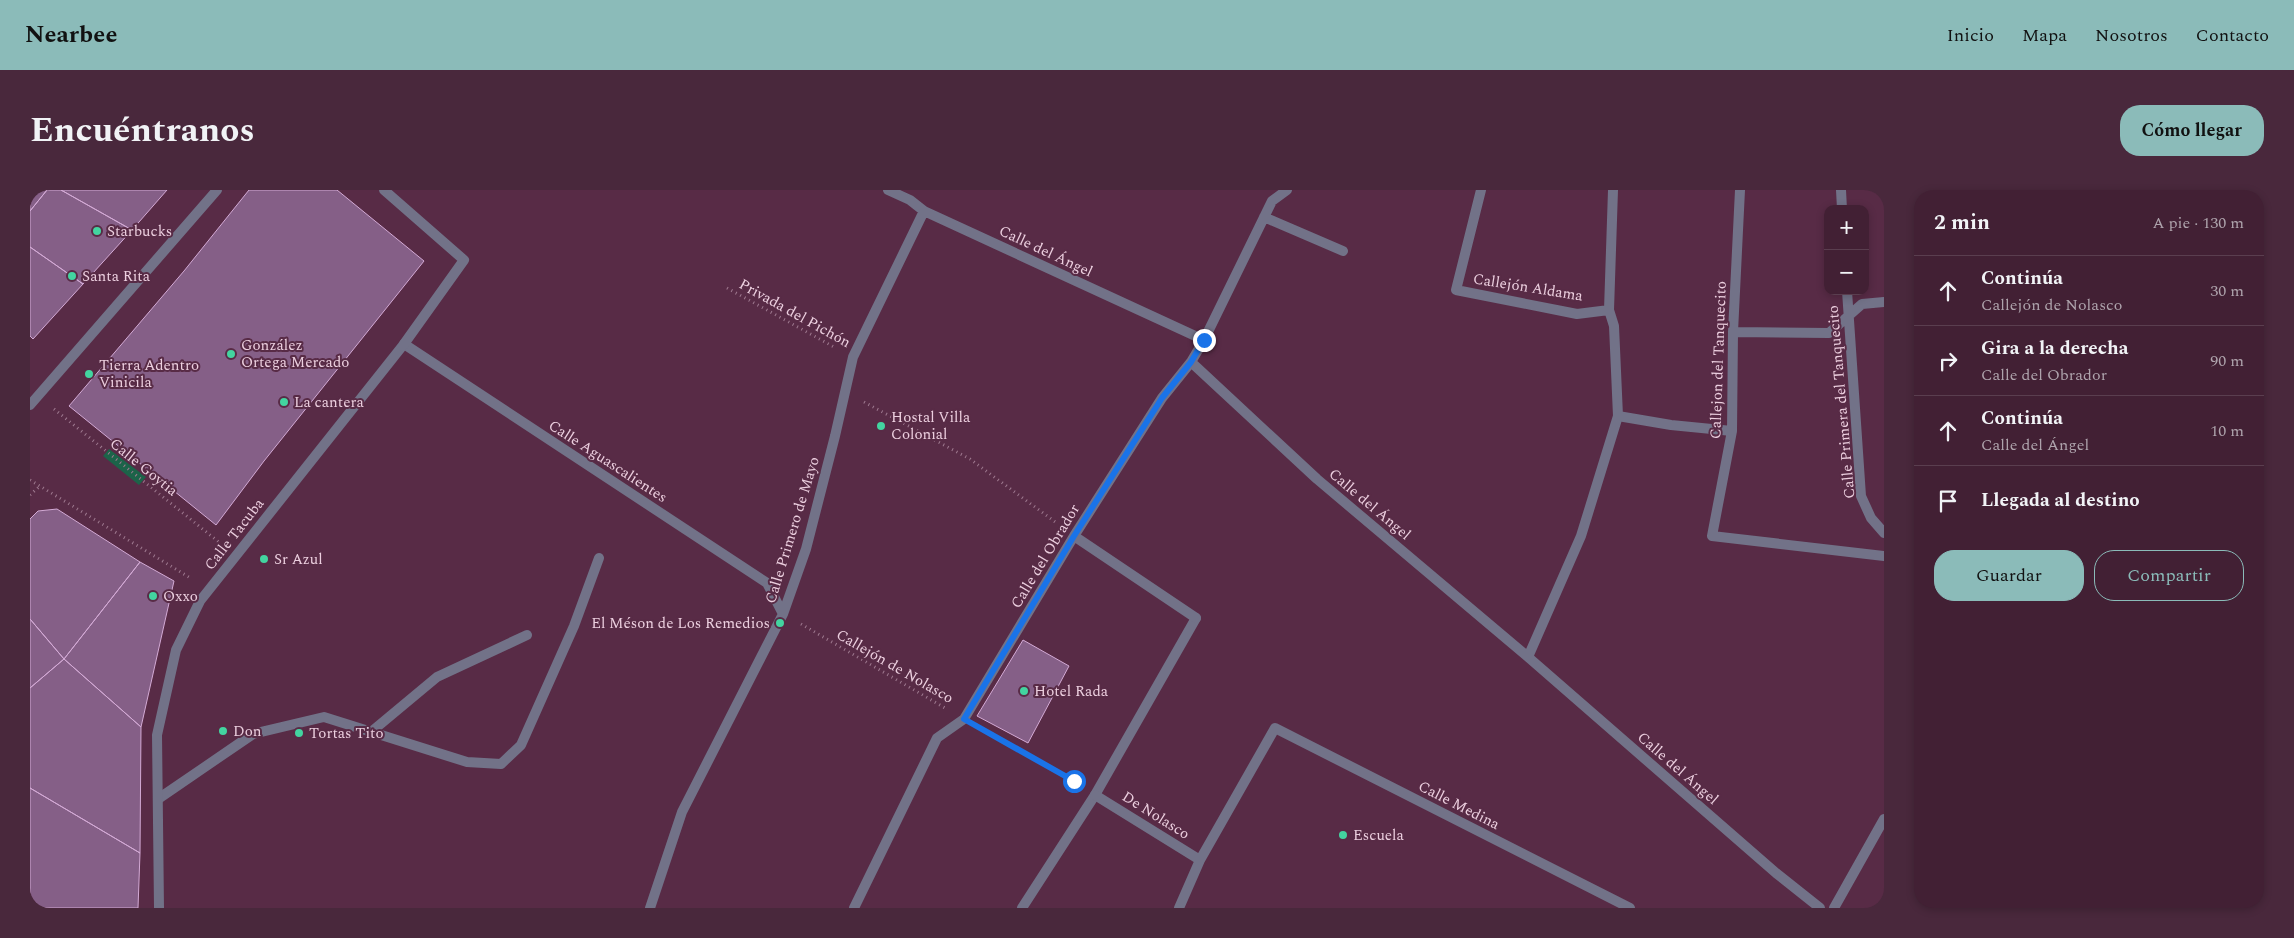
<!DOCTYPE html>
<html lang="es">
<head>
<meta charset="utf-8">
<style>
  :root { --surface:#422034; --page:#49283c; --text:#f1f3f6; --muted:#aea3ac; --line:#5a3e4f; --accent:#8bbbb9 }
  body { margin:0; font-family:Spectral,serif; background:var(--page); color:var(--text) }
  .controls { position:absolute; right:15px; top:15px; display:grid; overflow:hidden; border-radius:10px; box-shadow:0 2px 8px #0003 }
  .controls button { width:45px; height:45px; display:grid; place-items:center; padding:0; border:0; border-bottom:1px solid var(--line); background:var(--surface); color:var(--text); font:25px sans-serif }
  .stop { position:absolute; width:15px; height:15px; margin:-11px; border:4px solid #1a73e8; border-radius:50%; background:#fff }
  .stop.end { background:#1a73e8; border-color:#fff; box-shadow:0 1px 5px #0008 }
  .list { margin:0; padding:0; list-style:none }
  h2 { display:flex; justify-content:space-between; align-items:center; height:65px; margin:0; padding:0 20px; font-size:21px }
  h2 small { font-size:16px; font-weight:400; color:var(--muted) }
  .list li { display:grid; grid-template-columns:32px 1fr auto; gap:15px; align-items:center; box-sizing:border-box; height:70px; padding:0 20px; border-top:1px solid var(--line) }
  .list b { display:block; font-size:19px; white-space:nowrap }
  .list p { margin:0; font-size:16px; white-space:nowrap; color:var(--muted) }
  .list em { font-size:16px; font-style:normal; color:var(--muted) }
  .actions { display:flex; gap:10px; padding:15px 20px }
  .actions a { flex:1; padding:11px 0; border:1px solid var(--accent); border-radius:20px; text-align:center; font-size:18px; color:var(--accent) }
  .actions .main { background:var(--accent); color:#111 }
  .icon { flex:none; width:28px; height:28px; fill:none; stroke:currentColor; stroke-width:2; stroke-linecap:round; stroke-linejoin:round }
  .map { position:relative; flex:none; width:1854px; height:718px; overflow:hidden; border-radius:20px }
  header { display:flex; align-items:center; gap:30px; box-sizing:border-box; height:70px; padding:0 25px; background:var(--accent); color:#111 }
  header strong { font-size:24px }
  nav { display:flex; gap:28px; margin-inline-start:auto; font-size:18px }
  .intro { display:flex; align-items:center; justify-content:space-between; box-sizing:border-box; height:120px; padding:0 30px }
  h1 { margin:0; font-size:35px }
  .button { padding:12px 22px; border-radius:20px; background:var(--accent); color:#111; font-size:18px; font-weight:700 }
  main { display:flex; gap:30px; padding:0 30px }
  aside { flex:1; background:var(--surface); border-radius:20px; box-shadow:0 2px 8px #0003 }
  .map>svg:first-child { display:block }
</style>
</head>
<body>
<header>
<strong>Nearbee</strong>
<nav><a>Inicio</a><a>Mapa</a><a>Nosotros</a><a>Contacto</a></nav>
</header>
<div class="intro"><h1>Encuéntranos</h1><a class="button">Cómo llegar</a></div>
<main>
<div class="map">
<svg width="1854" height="718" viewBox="0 0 1854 718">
  <rect width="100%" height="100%" fill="#582b46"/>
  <path fill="#1c6349" d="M 79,259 L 116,287 L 109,295 L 73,266 Z"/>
  <path fill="#855f87" stroke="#d3aad5" d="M 0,0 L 17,0 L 0,21 Z
    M 17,0 L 31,0 L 102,40 L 53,94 L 0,57 L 0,21 Z
    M 31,0 L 137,0 L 102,40 Z
    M 219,0 L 307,0 L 394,71 L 234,271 L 186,335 L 39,216 L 154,81 Z
    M 0,57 L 53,94 L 3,149 L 0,146 Z
    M 27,319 L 110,372 L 34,469 L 0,429 L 0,329 L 8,321 Z
    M 110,372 L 144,391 L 111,537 L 34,469 Z
    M 0,429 L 34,469 L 0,498 Z
    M 993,450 L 1039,476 L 998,553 L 947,526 Z
    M 34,469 L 111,537 L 110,663 L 0,598 L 0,498 Z
    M 0,598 L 110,663 L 108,718 L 0,718 Z"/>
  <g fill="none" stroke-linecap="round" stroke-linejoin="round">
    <path stroke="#9f7a90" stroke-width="3" stroke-dasharray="1 4" stroke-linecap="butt" d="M 697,98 L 804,157
      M 834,212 L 940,269 L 1028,334
      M 24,219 L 190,353
      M 0,290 L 162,389
      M 0,305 L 10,296
      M 771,434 L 915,518
      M 952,540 L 1047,593"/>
    <path stroke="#727288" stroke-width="10" d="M 992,718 L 1065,605 L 1166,428"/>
    <path stroke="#727288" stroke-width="10" d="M 858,0 L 880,10 L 894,21 L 1174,150 L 1161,172 L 1287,289 L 1498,467 L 1746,683 L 1790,718
      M 1451,0 L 1426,100 L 1547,124 L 1579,120
      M 1710,0 L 1703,142 L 1702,241 L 1682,346 L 1854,366
      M 1811,0 L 1812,19
      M 1234,27 L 1313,61
      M 1817,101 L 1831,306 L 1841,328 L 1854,343
      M 1703,142 L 1799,143 L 1832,114 L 1854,112
      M 1174,150 L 1242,11 L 1257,0
      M 374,154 L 737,393 L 753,424
      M 1588,226 L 1641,235 L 1702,241
      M 1044,346 L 1166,428
      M 1498,467 L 1551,346 L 1588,226 L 1584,136 L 1579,120 L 1583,0
      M 341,542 L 407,487 L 497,445
      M 1065,605 L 1170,670
      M 128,609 L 223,544 L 294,527 L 437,572 L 471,574 L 491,555 L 544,436 L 569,368
      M 620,718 L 652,622 L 753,424 L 776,359 L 805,246 L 823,167 L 894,21
      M 824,718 L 907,548 L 934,529 L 1044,346 L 1132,208 L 1161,172
      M 1149,718 L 1170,670 L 1245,538 L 1600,718
      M 1804,718 L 1854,629"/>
    <path stroke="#727288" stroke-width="10" d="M 0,215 L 187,0
      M 129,718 L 127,545 L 146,460 L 170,411 L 374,154 L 434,70 L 354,0"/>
  </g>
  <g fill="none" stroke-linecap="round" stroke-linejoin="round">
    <path stroke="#1a73e8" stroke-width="6" d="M 1044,591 L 934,529 L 1044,346 L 1132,208 L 1161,172 L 1174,150"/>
  </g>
  <g fill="#43d4a0" stroke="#582b46" stroke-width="2">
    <circle cx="67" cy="41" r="5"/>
    <circle cx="42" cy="86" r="5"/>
    <circle cx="201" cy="164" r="5"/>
    <circle cx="59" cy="184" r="5"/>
    <circle cx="254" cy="212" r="5"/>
    <circle cx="851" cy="236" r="5"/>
    <circle cx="234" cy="369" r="5"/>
    <circle cx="123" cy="406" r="5"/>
    <circle cx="750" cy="433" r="5"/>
    <circle cx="994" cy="501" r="5"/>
    <circle cx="193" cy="541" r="5"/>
    <circle cx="269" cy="543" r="5"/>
    <circle cx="1313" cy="645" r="5"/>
  </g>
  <g text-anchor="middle" stroke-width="4" stroke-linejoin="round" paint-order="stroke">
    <g font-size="15" fill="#eccfdf" stroke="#582b46" text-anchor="start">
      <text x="77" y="46">Starbucks</text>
      <text x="52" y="91">Santa Rita</text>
      <text x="211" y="160">González<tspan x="211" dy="17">Ortega Mercado</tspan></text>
      <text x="69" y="180">Tierra Adentro<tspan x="69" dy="17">Vinicila</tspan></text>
      <text x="264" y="217">La cantera</text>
      <text x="861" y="232">Hostal Villa<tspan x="861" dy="17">Colonial</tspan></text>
      <text x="244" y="374">Sr Azul</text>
      <text x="133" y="411">Oxxo</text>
      <text x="740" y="438" text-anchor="end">El Méson de Los Remedios</text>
      <text x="1004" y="506">Hotel Rada</text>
      <text x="203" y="546">Don</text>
      <text x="279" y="548">Tortas Tito</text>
      <text x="1323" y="650">Escuela</text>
    </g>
    <g font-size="15" fill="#eccfdf" stroke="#582b46">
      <text transform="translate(1016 61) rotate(25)" y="5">Calle del Ángel</text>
      <text transform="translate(1498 97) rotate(9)" y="5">Callejón Aldama</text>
      <text transform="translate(765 123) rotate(29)" y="5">Privada del Pichón</text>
      <text transform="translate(1688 170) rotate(-88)" y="5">Callejon del Tanquecito</text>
      <text transform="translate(1811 212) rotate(-95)" y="5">Calle Primera del Tanquecito</text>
      <text transform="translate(578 271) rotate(33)" y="5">Calle Aguascalientes</text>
      <text transform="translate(114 277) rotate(39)" y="5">Calle Goytia</text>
      <text transform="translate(1340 314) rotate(40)" y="5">Calle del Ángel</text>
      <text transform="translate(762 340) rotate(-73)" y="5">Calle Primero de Mayo</text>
      <text transform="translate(204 344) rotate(-52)" y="5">Calle Tacuba</text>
      <text transform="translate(1015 366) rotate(-59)" y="5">Calle del Obrador</text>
      <text transform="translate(865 476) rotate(30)" y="5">Callejón de Nolasco</text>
      <text transform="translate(1648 578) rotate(41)" y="5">Calle del Ángel</text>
      <text transform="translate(1429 615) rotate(27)" y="5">Calle Medina</text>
      <text transform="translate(1126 625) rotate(32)" y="5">De Nolasco</text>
    </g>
  </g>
</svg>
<div class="controls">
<button>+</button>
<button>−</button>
</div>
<div class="stop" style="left:1044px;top:591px"></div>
<div class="stop end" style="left:1174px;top:150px"></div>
</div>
<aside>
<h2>2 min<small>A pie · 130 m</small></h2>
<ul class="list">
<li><svg class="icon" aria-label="ahead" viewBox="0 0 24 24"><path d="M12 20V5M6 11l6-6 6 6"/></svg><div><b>Continúa</b><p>Callejón de Nolasco</p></div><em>30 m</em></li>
<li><svg class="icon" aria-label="right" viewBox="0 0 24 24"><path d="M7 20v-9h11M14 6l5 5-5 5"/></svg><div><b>Gira a la derecha</b><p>Calle del Obrador</p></div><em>90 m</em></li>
<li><svg class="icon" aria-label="ahead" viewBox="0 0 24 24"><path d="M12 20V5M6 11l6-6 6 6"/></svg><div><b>Continúa</b><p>Calle del Ángel</p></div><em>10 m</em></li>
<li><svg class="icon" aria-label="arrive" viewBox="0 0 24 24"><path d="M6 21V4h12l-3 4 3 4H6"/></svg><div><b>Llegada al destino</b></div></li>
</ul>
<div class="actions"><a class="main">Guardar</a><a>Compartir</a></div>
</aside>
</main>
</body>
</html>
